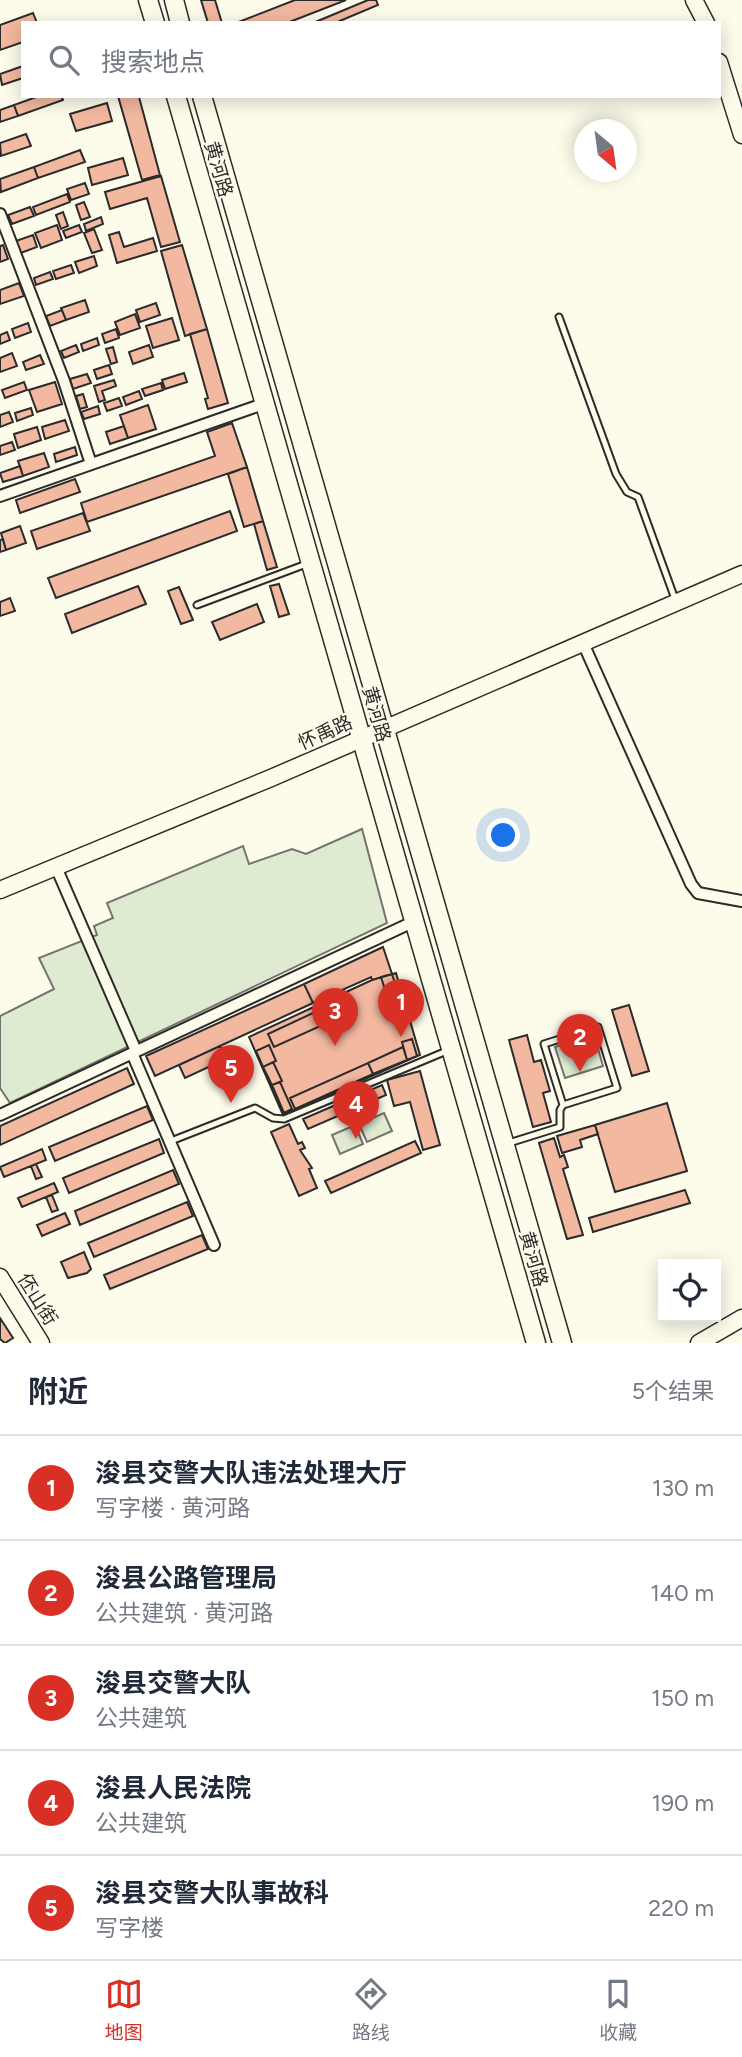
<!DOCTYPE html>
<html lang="zh">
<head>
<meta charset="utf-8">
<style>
  :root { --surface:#fff; --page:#f2f2f3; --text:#1f2937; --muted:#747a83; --line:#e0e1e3; --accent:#d93025 }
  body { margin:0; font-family:Figtree,"Noto Sans SC",sans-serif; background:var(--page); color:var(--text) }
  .controls { position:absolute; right:21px; bottom:21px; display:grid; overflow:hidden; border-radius:0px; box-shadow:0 4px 18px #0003 }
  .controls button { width:63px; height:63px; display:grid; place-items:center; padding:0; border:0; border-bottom:2px solid var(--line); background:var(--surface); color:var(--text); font:35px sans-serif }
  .compass { position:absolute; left:574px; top:119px; width:63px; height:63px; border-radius:50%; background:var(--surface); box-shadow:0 4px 18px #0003; rotate:151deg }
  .you { position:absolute; left:504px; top:836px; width:24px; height:24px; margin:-18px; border:5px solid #fff; border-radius:50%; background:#1a73e8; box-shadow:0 0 0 10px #1a73e833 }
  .badge { display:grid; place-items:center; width:46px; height:46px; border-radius:50%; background:var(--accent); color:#fff; font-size:23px; font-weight:700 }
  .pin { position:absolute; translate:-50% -58px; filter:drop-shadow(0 2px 4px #0008) }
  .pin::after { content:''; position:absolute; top:37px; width:24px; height:21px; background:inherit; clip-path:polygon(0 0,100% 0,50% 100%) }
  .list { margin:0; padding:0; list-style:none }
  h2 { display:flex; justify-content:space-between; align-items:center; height:91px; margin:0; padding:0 28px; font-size:30px }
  h2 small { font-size:23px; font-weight:400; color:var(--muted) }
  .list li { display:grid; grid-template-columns:46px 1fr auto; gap:21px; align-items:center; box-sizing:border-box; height:105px; padding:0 28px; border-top:2px solid var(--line) }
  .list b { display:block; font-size:26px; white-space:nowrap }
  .list p { margin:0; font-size:23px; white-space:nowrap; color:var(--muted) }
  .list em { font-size:23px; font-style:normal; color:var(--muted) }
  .icon { flex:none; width:38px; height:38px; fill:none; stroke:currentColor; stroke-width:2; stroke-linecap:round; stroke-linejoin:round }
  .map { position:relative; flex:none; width:742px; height:1343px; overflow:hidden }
  .search { position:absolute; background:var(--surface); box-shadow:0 4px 18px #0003; left:21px; right:21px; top:21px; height:77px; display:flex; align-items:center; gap:18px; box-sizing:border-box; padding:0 24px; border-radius:0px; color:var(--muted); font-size:26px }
  .sheet { height:616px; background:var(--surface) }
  nav { display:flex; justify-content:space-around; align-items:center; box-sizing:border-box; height:98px; border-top:2px solid var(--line); background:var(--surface); font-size:19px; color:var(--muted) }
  nav a { display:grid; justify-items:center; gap:4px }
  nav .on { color:var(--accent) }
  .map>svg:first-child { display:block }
</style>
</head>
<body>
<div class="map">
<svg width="742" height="1343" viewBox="0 0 742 1343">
  <rect width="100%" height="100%" fill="#fdfbea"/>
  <path fill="#deebd1" stroke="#74746e" stroke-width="2" d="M 362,829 L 387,923 L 10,1103 L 0,1088 L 0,1016 L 54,989 L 39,958 L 97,935 L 94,926 L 113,918 L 107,903 L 243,846 L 249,864 L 292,849 L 306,854 Z
    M 594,1035 L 603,1066 L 565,1078 L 555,1047 Z
    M 384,1113 L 392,1131 L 367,1142 L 359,1124 Z
    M 355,1125 L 363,1144 L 340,1154 L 332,1135 Z"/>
  <path fill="#f2b8a0" stroke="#2b2b2b" stroke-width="2" d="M 201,0 L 215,0 L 222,23 L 208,23 Z
    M 295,0 L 346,0 L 287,23 L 236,23 Z
    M 368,0 L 376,0 L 378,5 L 335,23 L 313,23 Z
    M 33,13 L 37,23 L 23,23 L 23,42 L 0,50 L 0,25 Z
    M 23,66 L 23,78 L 2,85 L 0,74 Z
    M 39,96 L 61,96 L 63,100 L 18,116 L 14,105 Z
    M 118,96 L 139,97 L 160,175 L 142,180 Z
    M 107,103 L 112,121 L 76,131 L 70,114 Z
    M 14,105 L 18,116 L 0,122 L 0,110 Z
    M 26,134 L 31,146 L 1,156 L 0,143 Z
    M 80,150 L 85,162 L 38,178 L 34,167 Z
    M 123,158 L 128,175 L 92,185 L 88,168 Z
    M 34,167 L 38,178 L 1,192 L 0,179 Z
    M 161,176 L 180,242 L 161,247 L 147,198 L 110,209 L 105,192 Z
    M 85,183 L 89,194 L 71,200 L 67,189 Z
    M 67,194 L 70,202 L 36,215 L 33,207 Z
    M 84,202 L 90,217 L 81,220 L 76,205 Z
    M 30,207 L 34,216 L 12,224 L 8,215 Z
    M 63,212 L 68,226 L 61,229 L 56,215 Z
    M 101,217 L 103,224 L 86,231 L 84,224 Z
    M 57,225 L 62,240 L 41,248 L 35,233 Z
    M 79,225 L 82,232 L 66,238 L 63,231 Z
    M 94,229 L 102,250 L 92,253 L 84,233 Z
    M 119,232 L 124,247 L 153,238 L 157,251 L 117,263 L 109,235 Z
    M 33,235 L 37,247 L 18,254 L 13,242 Z
    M 3,245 L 8,259 L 0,262 L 0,246 Z
    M 182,245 L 207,329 L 185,336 L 161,251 Z
    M 94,256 L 97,266 L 79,273 L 75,262 Z
    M 71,265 L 74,273 L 56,279 L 53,271 Z
    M 50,272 L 53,279 L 36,285 L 34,278 Z
    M 19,283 L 24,296 L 0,304 L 0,290 Z
    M 85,300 L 89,312 L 66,320 L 61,308 Z
    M 156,303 L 160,315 L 140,322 L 136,310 Z
    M 62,310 L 66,320 L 50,326 L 46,316 Z
    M 135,314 L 140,328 L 120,335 L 115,322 Z
    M 172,318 L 179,340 L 153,348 L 146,326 Z
    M 28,323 L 31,332 L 15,338 L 12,329 Z
    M 116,329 L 119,338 L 105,343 L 102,334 Z
    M 207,329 L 228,403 L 208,409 L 205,399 L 208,398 L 190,334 Z
    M 7,332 L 10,340 L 0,344 L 0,335 Z
    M 97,338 L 99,345 L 83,351 L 81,344 Z
    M 76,345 L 79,352 L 64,358 L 61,351 Z
    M 149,345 L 153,357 L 133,364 L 129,352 Z
    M 113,347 L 117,362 L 111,364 L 106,349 Z
    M 12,353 L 17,366 L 0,372 L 0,358 Z
    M 40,355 L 44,364 L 26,370 L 23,362 Z
    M 109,365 L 112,374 L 97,379 L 94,370 Z
    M 184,373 L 187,382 L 165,389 L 162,380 Z
    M 87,374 L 91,383 L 73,389 L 70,379 Z
    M 114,380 L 116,386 L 102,391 L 105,400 L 99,402 L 94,386 Z
    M 24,382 L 27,390 L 5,398 L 2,390 Z
    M 55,382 L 62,404 L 37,412 L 29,390 Z
    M 161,383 L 163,390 L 145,396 L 142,389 Z
    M 139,391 L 142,399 L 126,405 L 123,397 Z
    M 83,394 L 87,407 L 80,409 L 76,396 Z
    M 119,398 L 122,406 L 107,411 L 104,403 Z
    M 148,405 L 156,429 L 128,438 L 120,415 Z
    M 98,406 L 100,414 L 84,419 L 81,412 Z
    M 31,408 L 33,415 L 17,421 L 15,413 Z
    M 9,412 L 13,422 L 0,427 L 0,415 Z
    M 65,420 L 69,431 L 45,439 L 42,427 Z
    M 232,423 L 247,467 L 87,522 L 81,503 L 215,456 L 207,432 Z
    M 124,426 L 128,438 L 110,444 L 106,432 Z
    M 37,427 L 41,440 L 18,448 L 14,434 Z
    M 12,442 L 15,450 L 0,455 L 0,446 Z
    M 75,447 L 77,455 L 56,462 L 54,454 Z
    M 44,453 L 49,467 L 23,476 L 18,461 Z
    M 20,466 L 23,476 L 3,482 L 0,473 Z
    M 247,467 L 263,521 L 244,527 L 228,474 Z
    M 75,479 L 80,492 L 20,513 L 16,500 Z
    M 230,511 L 237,531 L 56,598 L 48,578 Z
    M 83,513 L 90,531 L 37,549 L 31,531 Z
    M 263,521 L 277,567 L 267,570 L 254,524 Z
    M 20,526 L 26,543 L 6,550 L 1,533 Z
    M 3,539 L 6,550 L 0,552 L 0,540 Z
    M 279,584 L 289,614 L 279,617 L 270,586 Z
    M 138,586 L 146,604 L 72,633 L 65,614 Z
    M 179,587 L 193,620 L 181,624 L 168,591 Z
    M 10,598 L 15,611 L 0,616 L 0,602 Z
    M 257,604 L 264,622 L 220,640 L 212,622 Z
    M 383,947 L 392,974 L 372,980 L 371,977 L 313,1003 L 304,984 Z
    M 396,973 L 420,1055 L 283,1115 L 249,1037 L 372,980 Z
    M 392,974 L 398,993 L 387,996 L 381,977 Z
    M 304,984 L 313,1003 L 155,1076 L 146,1056 Z
    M 398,993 L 403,1009 L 397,1011 L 392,995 Z
    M 343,999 L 349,1013 L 274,1047 L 268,1034 Z
    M 629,1005 L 649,1071 L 632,1076 L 612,1010 Z
    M 527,1035 L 534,1062 L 541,1060 L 550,1091 L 543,1093 L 551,1122 L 533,1127 L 509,1040 Z
    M 412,1039 L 417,1056 L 407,1060 L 402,1042 Z
    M 269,1045 L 276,1061 L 263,1067 L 256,1051 Z
    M 220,1046 L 226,1059 L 185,1078 L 179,1065 Z
    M 403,1047 L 407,1060 L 373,1074 L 368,1063 Z
    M 273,1062 L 282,1081 L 272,1085 L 263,1067 Z
    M 368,1063 L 373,1074 L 295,1109 L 290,1098 Z
    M 127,1068 L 134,1084 L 0,1145 L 0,1126 Z
    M 420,1071 L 440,1145 L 423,1150 L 410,1102 L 394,1106 L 387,1080 Z
    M 280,1082 L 292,1109 L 284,1113 L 272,1085 Z
    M 382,1085 L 386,1095 L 308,1129 L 303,1119 Z
    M 667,1103 L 687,1171 L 615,1192 L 595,1125 Z
    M 147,1106 L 153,1120 L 55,1161 L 49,1147 Z
    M 289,1124 L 298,1144 L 302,1142 L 305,1148 L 300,1150 L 312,1168 L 309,1169 L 317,1188 L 299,1196 L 271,1132 Z
    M 595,1125 L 598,1134 L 580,1140 L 582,1147 L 562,1153 L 557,1136 Z
    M 554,1138 L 560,1157 L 564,1155 L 568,1167 L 563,1169 L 583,1235 L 567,1239 L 539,1143 Z
    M 159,1139 L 164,1153 L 69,1193 L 63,1178 Z
    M 415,1141 L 421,1153 L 331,1193 L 325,1181 Z
    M 42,1149 L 46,1160 L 4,1177 L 0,1167 Z
    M 36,1164 L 42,1177 L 36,1179 L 31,1166 Z
    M 173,1170 L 179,1184 L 80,1225 L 75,1211 Z
    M 54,1183 L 58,1192 L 22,1207 L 18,1198 Z
    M 685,1190 L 690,1203 L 593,1232 L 589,1218 Z
    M 52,1195 L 58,1210 L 52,1212 L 46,1197 Z
    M 187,1202 L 193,1216 L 94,1257 L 88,1243 Z
    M 65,1213 L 70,1224 L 42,1236 L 37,1225 Z
    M 202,1235 L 208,1249 L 110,1289 L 104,1275 Z
    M 84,1252 L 91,1269 L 87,1273 L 68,1278 L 61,1262 Z
    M 0,1318 L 13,1338 L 5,1343 L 0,1339 Z"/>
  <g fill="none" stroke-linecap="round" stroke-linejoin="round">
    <g stroke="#2b2b2b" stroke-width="9">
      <path id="lane" d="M 559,317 L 616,474 L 627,492 L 638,497 L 675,599
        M 197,605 L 309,563
        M 598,1027 L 617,1088 L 563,1105 L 544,1044 Z
        M 171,1141 L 255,1108 L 273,1118 L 284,1119 L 449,1050
        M 509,1143 L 560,1127 L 560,1110 L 563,1105"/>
    </g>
    <g stroke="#2b2b2b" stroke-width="14">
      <path id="street" d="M 0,214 L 64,381 L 91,464
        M 0,496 L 266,403
        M 583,643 L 691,884 L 698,893 L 742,901
        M 56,867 L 136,1051
        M 132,1053 L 214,1245
        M 0,1115 L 415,921"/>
    </g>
    <g stroke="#2b2b2b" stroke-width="19">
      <path id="secondary" d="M 694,0 L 706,23
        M 719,62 L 742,135
        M 0,890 L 271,778 L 742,574
        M 0,1277 L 41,1343
        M 699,1343 L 742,1318"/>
    </g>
    <g stroke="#2b2b2b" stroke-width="21">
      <path id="primary" d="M 148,0 L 155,23
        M 174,0 L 180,23
        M 176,96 L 536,1343
        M 202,96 L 562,1343"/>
    </g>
    <use href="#lane" stroke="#fdfbea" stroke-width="5"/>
    <use href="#street" stroke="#fdfbea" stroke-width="10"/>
    <use href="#secondary" stroke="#fdfbea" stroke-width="16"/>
    <use href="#primary" stroke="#fdfbea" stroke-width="18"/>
  </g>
  <g text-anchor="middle" stroke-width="5" stroke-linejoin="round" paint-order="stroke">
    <g font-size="19" fill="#2b2b2b" stroke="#fdfbea">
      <text transform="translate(219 169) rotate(74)" y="7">黄河路</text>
      <text transform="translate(377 714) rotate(74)" y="7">黄河路</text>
      <text transform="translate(325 732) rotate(-24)" y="7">怀禹路</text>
      <text transform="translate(534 1259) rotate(74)" y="7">黄河路</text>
      <text transform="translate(38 1299) rotate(58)" y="7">伾山街</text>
    </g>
  </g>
</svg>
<div class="controls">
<button><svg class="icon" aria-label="locate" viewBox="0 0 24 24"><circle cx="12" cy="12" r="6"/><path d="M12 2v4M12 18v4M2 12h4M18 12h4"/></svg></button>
</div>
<svg class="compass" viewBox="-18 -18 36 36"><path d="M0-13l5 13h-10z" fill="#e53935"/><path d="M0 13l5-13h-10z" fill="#747a83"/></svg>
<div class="you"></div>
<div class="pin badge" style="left:401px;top:1037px">1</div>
<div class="pin badge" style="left:580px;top:1072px">2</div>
<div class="pin badge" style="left:335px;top:1046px">3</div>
<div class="pin badge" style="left:356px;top:1139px">4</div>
<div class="pin badge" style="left:231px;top:1103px">5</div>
<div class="search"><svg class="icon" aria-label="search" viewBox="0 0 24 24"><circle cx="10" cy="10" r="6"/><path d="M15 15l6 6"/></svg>搜索地点</div>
</div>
<section class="sheet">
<h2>附近<small>5个结果</small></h2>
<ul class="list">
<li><span class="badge">1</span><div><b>浚县交警大队违法处理大厅</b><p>写字楼 · 黄河路</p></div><em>130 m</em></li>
<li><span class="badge">2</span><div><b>浚县公路管理局</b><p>公共建筑 · 黄河路</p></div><em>140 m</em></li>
<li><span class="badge">3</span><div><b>浚县交警大队</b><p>公共建筑</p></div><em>150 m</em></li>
<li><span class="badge">4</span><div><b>浚县人民法院</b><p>公共建筑</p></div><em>190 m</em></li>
<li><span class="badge">5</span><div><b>浚县交警大队事故科</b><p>写字楼</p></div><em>220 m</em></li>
</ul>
</section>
<nav>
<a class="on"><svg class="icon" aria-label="map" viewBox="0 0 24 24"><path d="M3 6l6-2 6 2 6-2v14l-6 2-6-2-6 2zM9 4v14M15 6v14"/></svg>地图</a>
<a><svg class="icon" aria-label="directions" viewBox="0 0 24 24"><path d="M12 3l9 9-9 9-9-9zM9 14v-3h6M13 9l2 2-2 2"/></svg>路线</a>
<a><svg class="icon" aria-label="saved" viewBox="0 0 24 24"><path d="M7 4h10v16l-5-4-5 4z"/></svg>收藏</a>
</nav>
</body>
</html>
